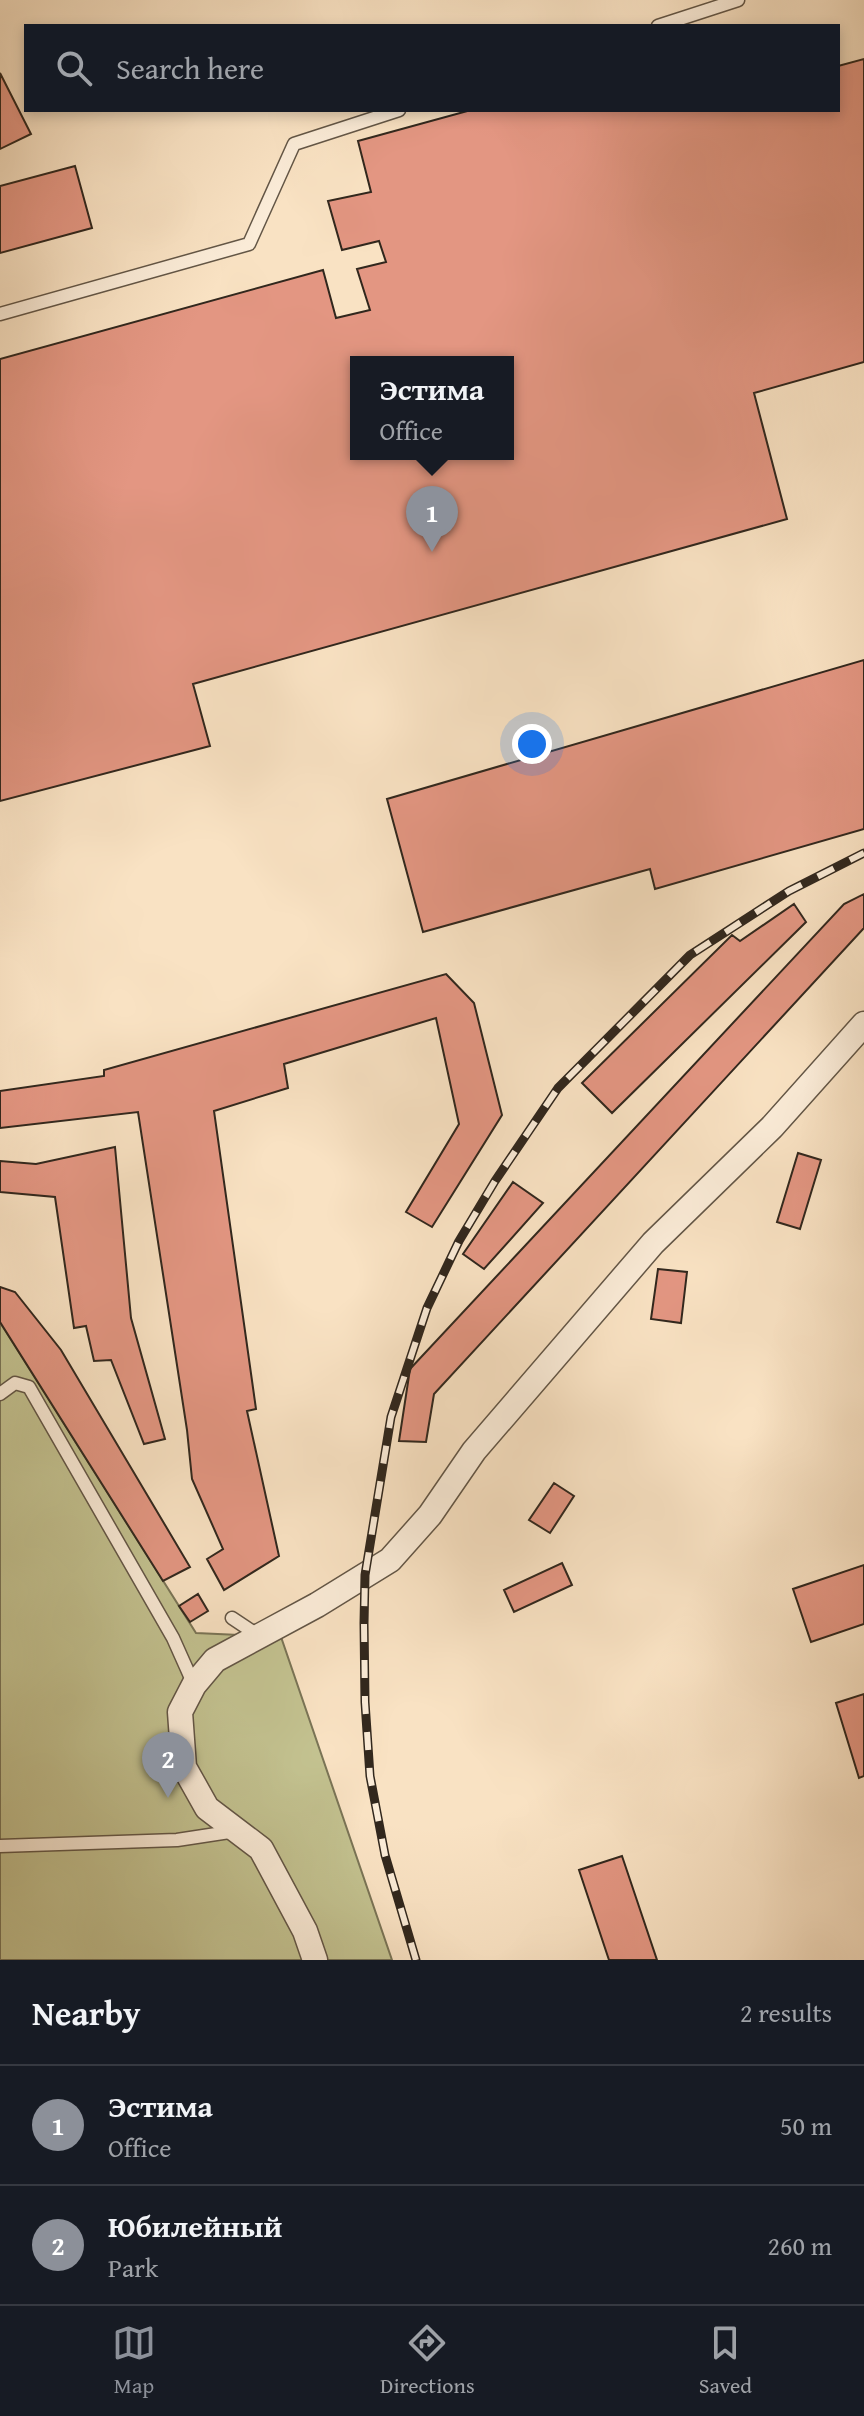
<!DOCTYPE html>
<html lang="en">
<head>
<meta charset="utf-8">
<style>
  :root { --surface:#171b24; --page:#242831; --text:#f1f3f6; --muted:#9ea1a6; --line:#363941; --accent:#8c9099 }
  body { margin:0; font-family:"Gentium Book Plus",serif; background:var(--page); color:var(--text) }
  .you { position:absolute; left:532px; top:744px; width:28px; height:28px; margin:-20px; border:6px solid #fff; border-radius:50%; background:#1a73e8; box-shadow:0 0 0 12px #1a73e833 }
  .badge { display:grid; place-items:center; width:52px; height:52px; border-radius:50%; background:var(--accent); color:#fff; font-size:26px; font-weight:700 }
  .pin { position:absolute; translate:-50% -66px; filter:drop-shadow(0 2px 4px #0008) }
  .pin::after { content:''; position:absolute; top:42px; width:28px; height:24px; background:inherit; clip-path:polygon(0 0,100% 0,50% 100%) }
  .popup { position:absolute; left:350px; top:356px; width:164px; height:104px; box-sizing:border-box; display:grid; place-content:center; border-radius:0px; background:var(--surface); filter:drop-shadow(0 2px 6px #0005); font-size:26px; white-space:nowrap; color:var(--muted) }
  .popup b { font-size:30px; color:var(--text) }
  .popup::after { content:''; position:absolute; left:50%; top:100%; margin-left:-16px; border:16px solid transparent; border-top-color:var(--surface) }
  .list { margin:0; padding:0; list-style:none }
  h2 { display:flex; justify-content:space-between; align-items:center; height:104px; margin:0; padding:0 32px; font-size:34px }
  h2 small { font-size:26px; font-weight:400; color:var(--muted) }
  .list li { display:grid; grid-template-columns:52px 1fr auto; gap:24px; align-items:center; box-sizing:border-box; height:120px; padding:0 32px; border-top:2px solid var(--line) }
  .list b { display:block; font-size:30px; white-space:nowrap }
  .list p { margin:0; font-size:26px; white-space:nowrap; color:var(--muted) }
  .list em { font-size:26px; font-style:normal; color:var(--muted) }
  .icon { flex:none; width:44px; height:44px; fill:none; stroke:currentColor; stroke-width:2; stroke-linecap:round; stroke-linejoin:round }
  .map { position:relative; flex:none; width:864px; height:1960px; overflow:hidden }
  .search { position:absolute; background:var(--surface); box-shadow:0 4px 12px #0003; left:24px; right:24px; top:24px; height:88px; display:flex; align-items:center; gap:20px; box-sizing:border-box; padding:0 28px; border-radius:0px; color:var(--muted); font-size:30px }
  .sheet { height:344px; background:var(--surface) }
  nav { display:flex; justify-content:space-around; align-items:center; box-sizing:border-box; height:112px; border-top:2px solid var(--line); background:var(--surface); font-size:22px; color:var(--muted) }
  nav a { display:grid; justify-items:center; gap:4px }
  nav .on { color:var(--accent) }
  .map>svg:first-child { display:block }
</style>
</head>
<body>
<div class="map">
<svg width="864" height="1960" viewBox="0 0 864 1960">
  <rect width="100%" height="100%" fill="#f9e2c3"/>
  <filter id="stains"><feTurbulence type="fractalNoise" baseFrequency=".0025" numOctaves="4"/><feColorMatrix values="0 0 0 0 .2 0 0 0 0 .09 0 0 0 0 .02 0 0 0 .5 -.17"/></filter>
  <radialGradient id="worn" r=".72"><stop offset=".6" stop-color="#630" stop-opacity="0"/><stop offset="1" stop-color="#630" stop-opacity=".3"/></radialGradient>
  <path fill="#c3c290" stroke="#7a7456" stroke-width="2" d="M 0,1322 L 196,1633 L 281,1637 L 392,1960 L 0,1960 Z"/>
  <path fill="#e39682" stroke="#31271d" stroke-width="2" fill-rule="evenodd" d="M 864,59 L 864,362 L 754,393 L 787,519 L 193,684 L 210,746 L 0,801 L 0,359 L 323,270 L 336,318 L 370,310 L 357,269 L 386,262 L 379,241 L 342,250 L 328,201 L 371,192 L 358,141 L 471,110 L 838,110 L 838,66 ZM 356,362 L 508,362 L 508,454 L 356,454 Z
    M 0,73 L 31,134 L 0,149 Z
    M 75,166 L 92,228 L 0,253 L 0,186 Z
    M 864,660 L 864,829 L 655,889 L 650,869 L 423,932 L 387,799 Z
    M 864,894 L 864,928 L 434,1394 L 426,1442 L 399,1441 L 410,1369 L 844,904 Z
    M 794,904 L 806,922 L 612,1113 L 582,1083 L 732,935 L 740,941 Z
    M 446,974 L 474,1003 L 502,1115 L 432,1227 L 406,1212 L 459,1124 L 436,1018 L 284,1064 L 288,1088 L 214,1111 L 256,1409 L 247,1411 L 279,1556 L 224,1590 L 207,1559 L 223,1549 L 192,1479 L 187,1430 L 138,1112 L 0,1128 L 0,1091 L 104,1076 L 104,1070 Z
    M 115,1147 L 131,1318 L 165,1439 L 144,1444 L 111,1360 L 94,1361 L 86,1326 L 74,1328 L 55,1197 L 0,1192 L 0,1161 L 36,1164 Z
    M 798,1153 L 821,1160 L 800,1229 L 777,1222 Z
    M 513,1182 L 543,1203 L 484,1269 L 463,1254 Z
    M 658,1269 L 687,1272 L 681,1323 L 651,1319 Z
    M 0,1287 L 15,1292 L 61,1350 L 190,1567 L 163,1581 L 0,1322 Z
    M 554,1483 L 574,1496 L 550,1533 L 529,1520 Z
    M 562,1563 L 572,1585 L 514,1612 L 504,1590 Z
    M 864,1565 L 864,1624 L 811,1642 L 793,1589 Z
    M 198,1594 L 208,1611 L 190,1622 L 179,1606 Z
    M 864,1694 L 864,1776 L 859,1778 L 836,1703 Z
    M 622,1856 L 657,1960 L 609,1960 L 579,1870 Z"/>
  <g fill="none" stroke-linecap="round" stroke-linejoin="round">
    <g stroke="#635646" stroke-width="15">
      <path id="service" d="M 658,26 L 738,0
        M 0,314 L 249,244 L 294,144 L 399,110
        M 0,1394 L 15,1383 L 29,1387 L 173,1638 L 194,1685
        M 232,1618 L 259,1636
        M 0,1846 L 177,1840 L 236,1831"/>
    </g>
    <g stroke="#635646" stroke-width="27">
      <path id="minor" d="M 315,1960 L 305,1931 L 261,1849 L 207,1808 L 184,1767 L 180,1712 L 194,1685 L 215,1660 L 317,1605 L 390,1560 L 430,1515 L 474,1451 L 653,1243 L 772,1127 L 864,1024"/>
    </g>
    <use href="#service" stroke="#fbecd8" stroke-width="12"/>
    <use href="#minor" stroke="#fbecd8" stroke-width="24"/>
    <g stroke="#31271d" stroke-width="9">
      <path id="rail" d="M 416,1960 L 385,1855 L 370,1776 L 365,1702 L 364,1623 L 365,1575 L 391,1417 L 427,1308 L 459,1241 L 495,1181 L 558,1088 L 690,955 L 789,891 L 864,853"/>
    </g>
    <use href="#rail" stroke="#fbecd8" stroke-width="6" stroke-dasharray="18" stroke-linecap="butt"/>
  </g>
  <rect width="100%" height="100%" filter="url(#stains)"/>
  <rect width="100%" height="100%" fill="url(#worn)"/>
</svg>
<div class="you"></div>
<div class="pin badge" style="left:432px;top:552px">1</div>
<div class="popup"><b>Эстима</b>Office</div>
<div class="pin badge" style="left:168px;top:1798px">2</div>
<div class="search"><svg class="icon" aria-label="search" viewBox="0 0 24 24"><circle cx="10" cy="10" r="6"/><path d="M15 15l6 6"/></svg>Search here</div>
</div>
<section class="sheet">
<h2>Nearby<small>2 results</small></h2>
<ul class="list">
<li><span class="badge">1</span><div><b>Эстима</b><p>Office</p></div><em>50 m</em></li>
<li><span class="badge">2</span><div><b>Юбилейный</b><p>Park</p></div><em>260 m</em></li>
</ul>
</section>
<nav>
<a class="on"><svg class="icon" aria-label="map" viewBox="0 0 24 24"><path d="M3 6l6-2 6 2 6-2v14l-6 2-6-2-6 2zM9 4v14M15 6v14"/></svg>Map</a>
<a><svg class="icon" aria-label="directions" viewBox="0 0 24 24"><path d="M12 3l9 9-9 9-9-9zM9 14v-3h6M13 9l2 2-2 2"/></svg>Directions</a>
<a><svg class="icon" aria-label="saved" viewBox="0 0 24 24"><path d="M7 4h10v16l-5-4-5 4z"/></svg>Saved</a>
</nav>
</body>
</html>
